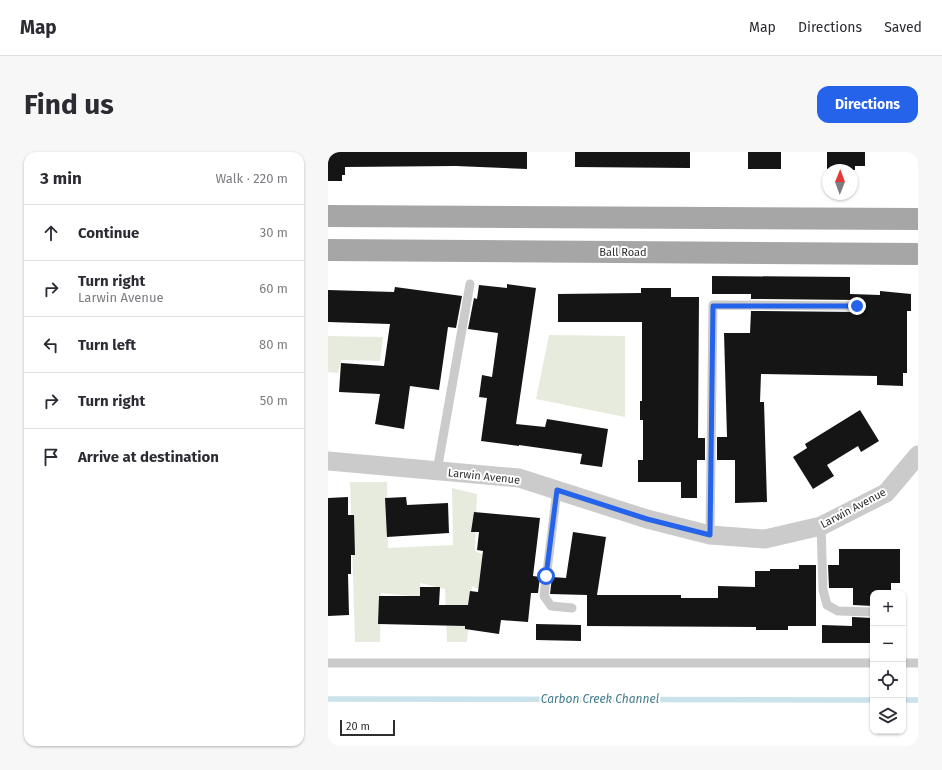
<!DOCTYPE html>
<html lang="en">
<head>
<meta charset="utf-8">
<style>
  :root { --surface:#fff; --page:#f7f7f7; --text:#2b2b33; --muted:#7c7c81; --line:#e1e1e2; --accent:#2563eb }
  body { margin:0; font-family:"Fira Sans",sans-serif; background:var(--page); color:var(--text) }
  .controls { position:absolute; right:12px; bottom:12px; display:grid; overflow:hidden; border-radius:8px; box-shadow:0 1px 3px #0004 }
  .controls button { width:36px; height:36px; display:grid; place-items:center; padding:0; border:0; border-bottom:1px solid var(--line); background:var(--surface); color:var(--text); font:20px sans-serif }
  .compass { position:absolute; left:494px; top:12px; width:36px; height:36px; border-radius:50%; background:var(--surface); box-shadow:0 1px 3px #0004; rotate:1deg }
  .scale { position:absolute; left:12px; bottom:10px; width:55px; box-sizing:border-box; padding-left:4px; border:2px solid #2e2e2e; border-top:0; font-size:11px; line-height:14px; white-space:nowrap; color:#2e2e2e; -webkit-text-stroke:3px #fff; paint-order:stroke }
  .stop { position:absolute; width:12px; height:12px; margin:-9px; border:3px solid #2563eb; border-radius:50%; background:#fff }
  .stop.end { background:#2563eb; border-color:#fff; box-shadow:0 1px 4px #0008 }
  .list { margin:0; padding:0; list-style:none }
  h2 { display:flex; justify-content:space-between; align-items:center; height:52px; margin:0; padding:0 16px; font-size:17px }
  h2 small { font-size:13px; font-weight:400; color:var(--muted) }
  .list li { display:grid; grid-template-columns:26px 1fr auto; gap:12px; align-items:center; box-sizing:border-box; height:56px; padding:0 16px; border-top:1px solid var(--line) }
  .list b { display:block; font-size:15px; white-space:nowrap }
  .list p { margin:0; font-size:13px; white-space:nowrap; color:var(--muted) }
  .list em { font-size:13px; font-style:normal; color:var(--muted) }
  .icon { flex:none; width:22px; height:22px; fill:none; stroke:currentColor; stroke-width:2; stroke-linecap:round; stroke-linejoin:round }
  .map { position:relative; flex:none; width:590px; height:594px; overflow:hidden; border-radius:12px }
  header { display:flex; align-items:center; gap:24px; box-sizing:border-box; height:56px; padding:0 20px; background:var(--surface); border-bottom:1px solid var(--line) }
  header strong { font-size:19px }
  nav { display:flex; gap:22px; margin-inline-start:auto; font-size:14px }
  .intro { display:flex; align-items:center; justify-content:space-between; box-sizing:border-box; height:96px; padding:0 24px }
  h1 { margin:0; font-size:28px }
  .button { padding:10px 18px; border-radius:12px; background:var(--accent); color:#fff; font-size:14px; font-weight:700 }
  main { display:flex; gap:24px; padding:0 24px }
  aside { flex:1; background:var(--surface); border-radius:12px; box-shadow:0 1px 3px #0004 }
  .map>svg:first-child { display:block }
</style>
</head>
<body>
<header>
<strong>Map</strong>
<nav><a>Map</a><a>Directions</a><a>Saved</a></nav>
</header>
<div class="intro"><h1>Find us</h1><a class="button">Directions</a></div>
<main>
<aside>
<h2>3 min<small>Walk · 220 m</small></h2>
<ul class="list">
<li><svg class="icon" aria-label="ahead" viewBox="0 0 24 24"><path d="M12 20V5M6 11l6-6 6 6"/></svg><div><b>Continue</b></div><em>30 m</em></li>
<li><svg class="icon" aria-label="right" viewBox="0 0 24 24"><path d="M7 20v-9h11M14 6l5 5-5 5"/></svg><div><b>Turn right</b><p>Larwin Avenue</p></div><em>60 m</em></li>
<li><svg class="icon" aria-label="left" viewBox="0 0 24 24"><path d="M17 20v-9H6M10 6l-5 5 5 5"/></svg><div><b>Turn left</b></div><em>80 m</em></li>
<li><svg class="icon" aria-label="right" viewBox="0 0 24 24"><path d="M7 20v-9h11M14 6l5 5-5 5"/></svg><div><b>Turn right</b></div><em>50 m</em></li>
<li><svg class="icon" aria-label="arrive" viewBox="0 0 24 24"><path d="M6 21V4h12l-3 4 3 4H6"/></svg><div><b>Arrive at destination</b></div></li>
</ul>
</aside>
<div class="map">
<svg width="590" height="594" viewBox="0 0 590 594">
  <rect width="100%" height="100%" fill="#fff"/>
  <path fill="#e6ebdd" d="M 221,183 L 297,184 L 297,265 L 208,247 Z
    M 0,184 L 55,185 L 52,209 L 13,208 L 10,221 L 0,220 Z
    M 22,330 L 59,330 L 60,396 L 125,393 L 124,336 L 149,342 L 147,399 L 156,403 L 150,437 L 144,434 L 139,490 L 119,490 L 117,437 L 92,431 L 94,445 L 53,441 L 52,490 L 27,490 Z"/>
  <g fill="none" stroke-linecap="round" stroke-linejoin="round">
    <path stroke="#cae2ea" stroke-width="5.5" d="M 0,547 L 545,548
      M 575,548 L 590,548"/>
  </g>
  <path fill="#151515" d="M 0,0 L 199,0 L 199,17 L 128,14 L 17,15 L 17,23 L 14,23 L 14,29 L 0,29 Z
    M 247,0 L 362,0 L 362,16 L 247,15 Z
    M 420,0 L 453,0 L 453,17 L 420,17 Z
    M 499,0 L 537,0 L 537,14 L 527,14 L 527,18 L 499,17 Z
    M 384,124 L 522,125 L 522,142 L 552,143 L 552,139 L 583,142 L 583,159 L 579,159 L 579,221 L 575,221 L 575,234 L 549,233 L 549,224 L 433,222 L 432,250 L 436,250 L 439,350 L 407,351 L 407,308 L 389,308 L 389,285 L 399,285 L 396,181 L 422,181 L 423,159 L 529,160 L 534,157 L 535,154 L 532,149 L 529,148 L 423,147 L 423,142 L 384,142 Z
    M 179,132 L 208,136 L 188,272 L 217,275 L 219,267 L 280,277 L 274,315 L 252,312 L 254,302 L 191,293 L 191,294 L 153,289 L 159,246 L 151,245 L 154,223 L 164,225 L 170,181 L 140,177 L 146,146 L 149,147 L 151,133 L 179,136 Z
    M 67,135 L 134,144 L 128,176 L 120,175 L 111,238 L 82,234 L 76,277 L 47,272 L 52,242 L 11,240 L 13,211 L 56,214 L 62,172 L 0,170 L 0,138 L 66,140 Z
    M 313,136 L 343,136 L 343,145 L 371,145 L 370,286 L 377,286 L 377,308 L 369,308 L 369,346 L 353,346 L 353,330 L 310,330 L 310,308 L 315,308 L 315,268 L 312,268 L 312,249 L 314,249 L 314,170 L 230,170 L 230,142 L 313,141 Z
    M 532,258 L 551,289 L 533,300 L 530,294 L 499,313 L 506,324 L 485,337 L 465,305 L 479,296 L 477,292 Z
    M 20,345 L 20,363 L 26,363 L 27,403 L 23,403 L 23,422 L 20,422 L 21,463 L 0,464 L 0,346 Z
    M 78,345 L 79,353 L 120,351 L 121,381 L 59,385 L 57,346 Z
    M 146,360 L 212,366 L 205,424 L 212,425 L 210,441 L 203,441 L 200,470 L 173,468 L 171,482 L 137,477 L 137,474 L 50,472 L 51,444 L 92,444 L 92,435 L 112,435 L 111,453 L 140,453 L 142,439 L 150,440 L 155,399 L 149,398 L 151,380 L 143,380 Z
    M 245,380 L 278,385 L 269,443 L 353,443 L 353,446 L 390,446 L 390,434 L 427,435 L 427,419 L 442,419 L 442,417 L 471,417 L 471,413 L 488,413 L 488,474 L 460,474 L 460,478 L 428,478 L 428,475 L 259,474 L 259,443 L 222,442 L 224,425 L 238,426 Z
    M 511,397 L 572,397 L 572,431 L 563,431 L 563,441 L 545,441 L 545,454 L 525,453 L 525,436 L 501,436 L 500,413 L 511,413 Z
    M 524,465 L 545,466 L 545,491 L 494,491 L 494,473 L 524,474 Z
    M 208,472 L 253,473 L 253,489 L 208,488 Z"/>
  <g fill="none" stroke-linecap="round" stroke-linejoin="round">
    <path stroke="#cbcbcb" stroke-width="9" d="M 109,319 L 142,132
      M 229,338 L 216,444 L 223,454 L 244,456
      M 493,374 L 495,438 L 499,453 L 510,459 L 545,460
      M 382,383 L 385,153 L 529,154
      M 0,511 L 545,511
      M 575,511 L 590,511"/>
    <path stroke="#cbcbcb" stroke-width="19" d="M 0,309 L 191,326 L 319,367 L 382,383 L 437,387 L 493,374 L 558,341 L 590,303"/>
    <path stroke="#a6a6a6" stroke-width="22" d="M 0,64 L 590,67
      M 0,98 L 590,102"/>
  </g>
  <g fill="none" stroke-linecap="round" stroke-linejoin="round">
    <path stroke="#2563eb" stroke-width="5" d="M 218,424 L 229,338 L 319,367 L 382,383 L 385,154 L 529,154"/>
  </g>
  <g text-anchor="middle" stroke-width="4" stroke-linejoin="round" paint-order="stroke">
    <g font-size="11" fill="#2e2e2e" stroke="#fff">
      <text x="295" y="104">Ball Road</text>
      <text transform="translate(156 324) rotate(6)" y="4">Larwin Avenue</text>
      <text transform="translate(525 356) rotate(-28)" y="4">Larwin Avenue</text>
    </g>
    <g font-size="12" font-style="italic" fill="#417a8c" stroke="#fff">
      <text x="272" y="551">Carbon Creek Channel</text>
    </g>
  </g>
</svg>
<div class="controls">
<button>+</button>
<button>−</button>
<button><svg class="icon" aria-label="locate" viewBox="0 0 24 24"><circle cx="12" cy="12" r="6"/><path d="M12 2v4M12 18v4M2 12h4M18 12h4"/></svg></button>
<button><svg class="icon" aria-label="layers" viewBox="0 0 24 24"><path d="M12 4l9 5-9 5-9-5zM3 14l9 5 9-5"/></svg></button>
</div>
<svg class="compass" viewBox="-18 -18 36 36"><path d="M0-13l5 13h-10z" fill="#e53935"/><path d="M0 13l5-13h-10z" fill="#7c7c81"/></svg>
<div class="scale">20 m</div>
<div class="stop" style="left:218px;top:424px"></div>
<div class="stop end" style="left:529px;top:154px"></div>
</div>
</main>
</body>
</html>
